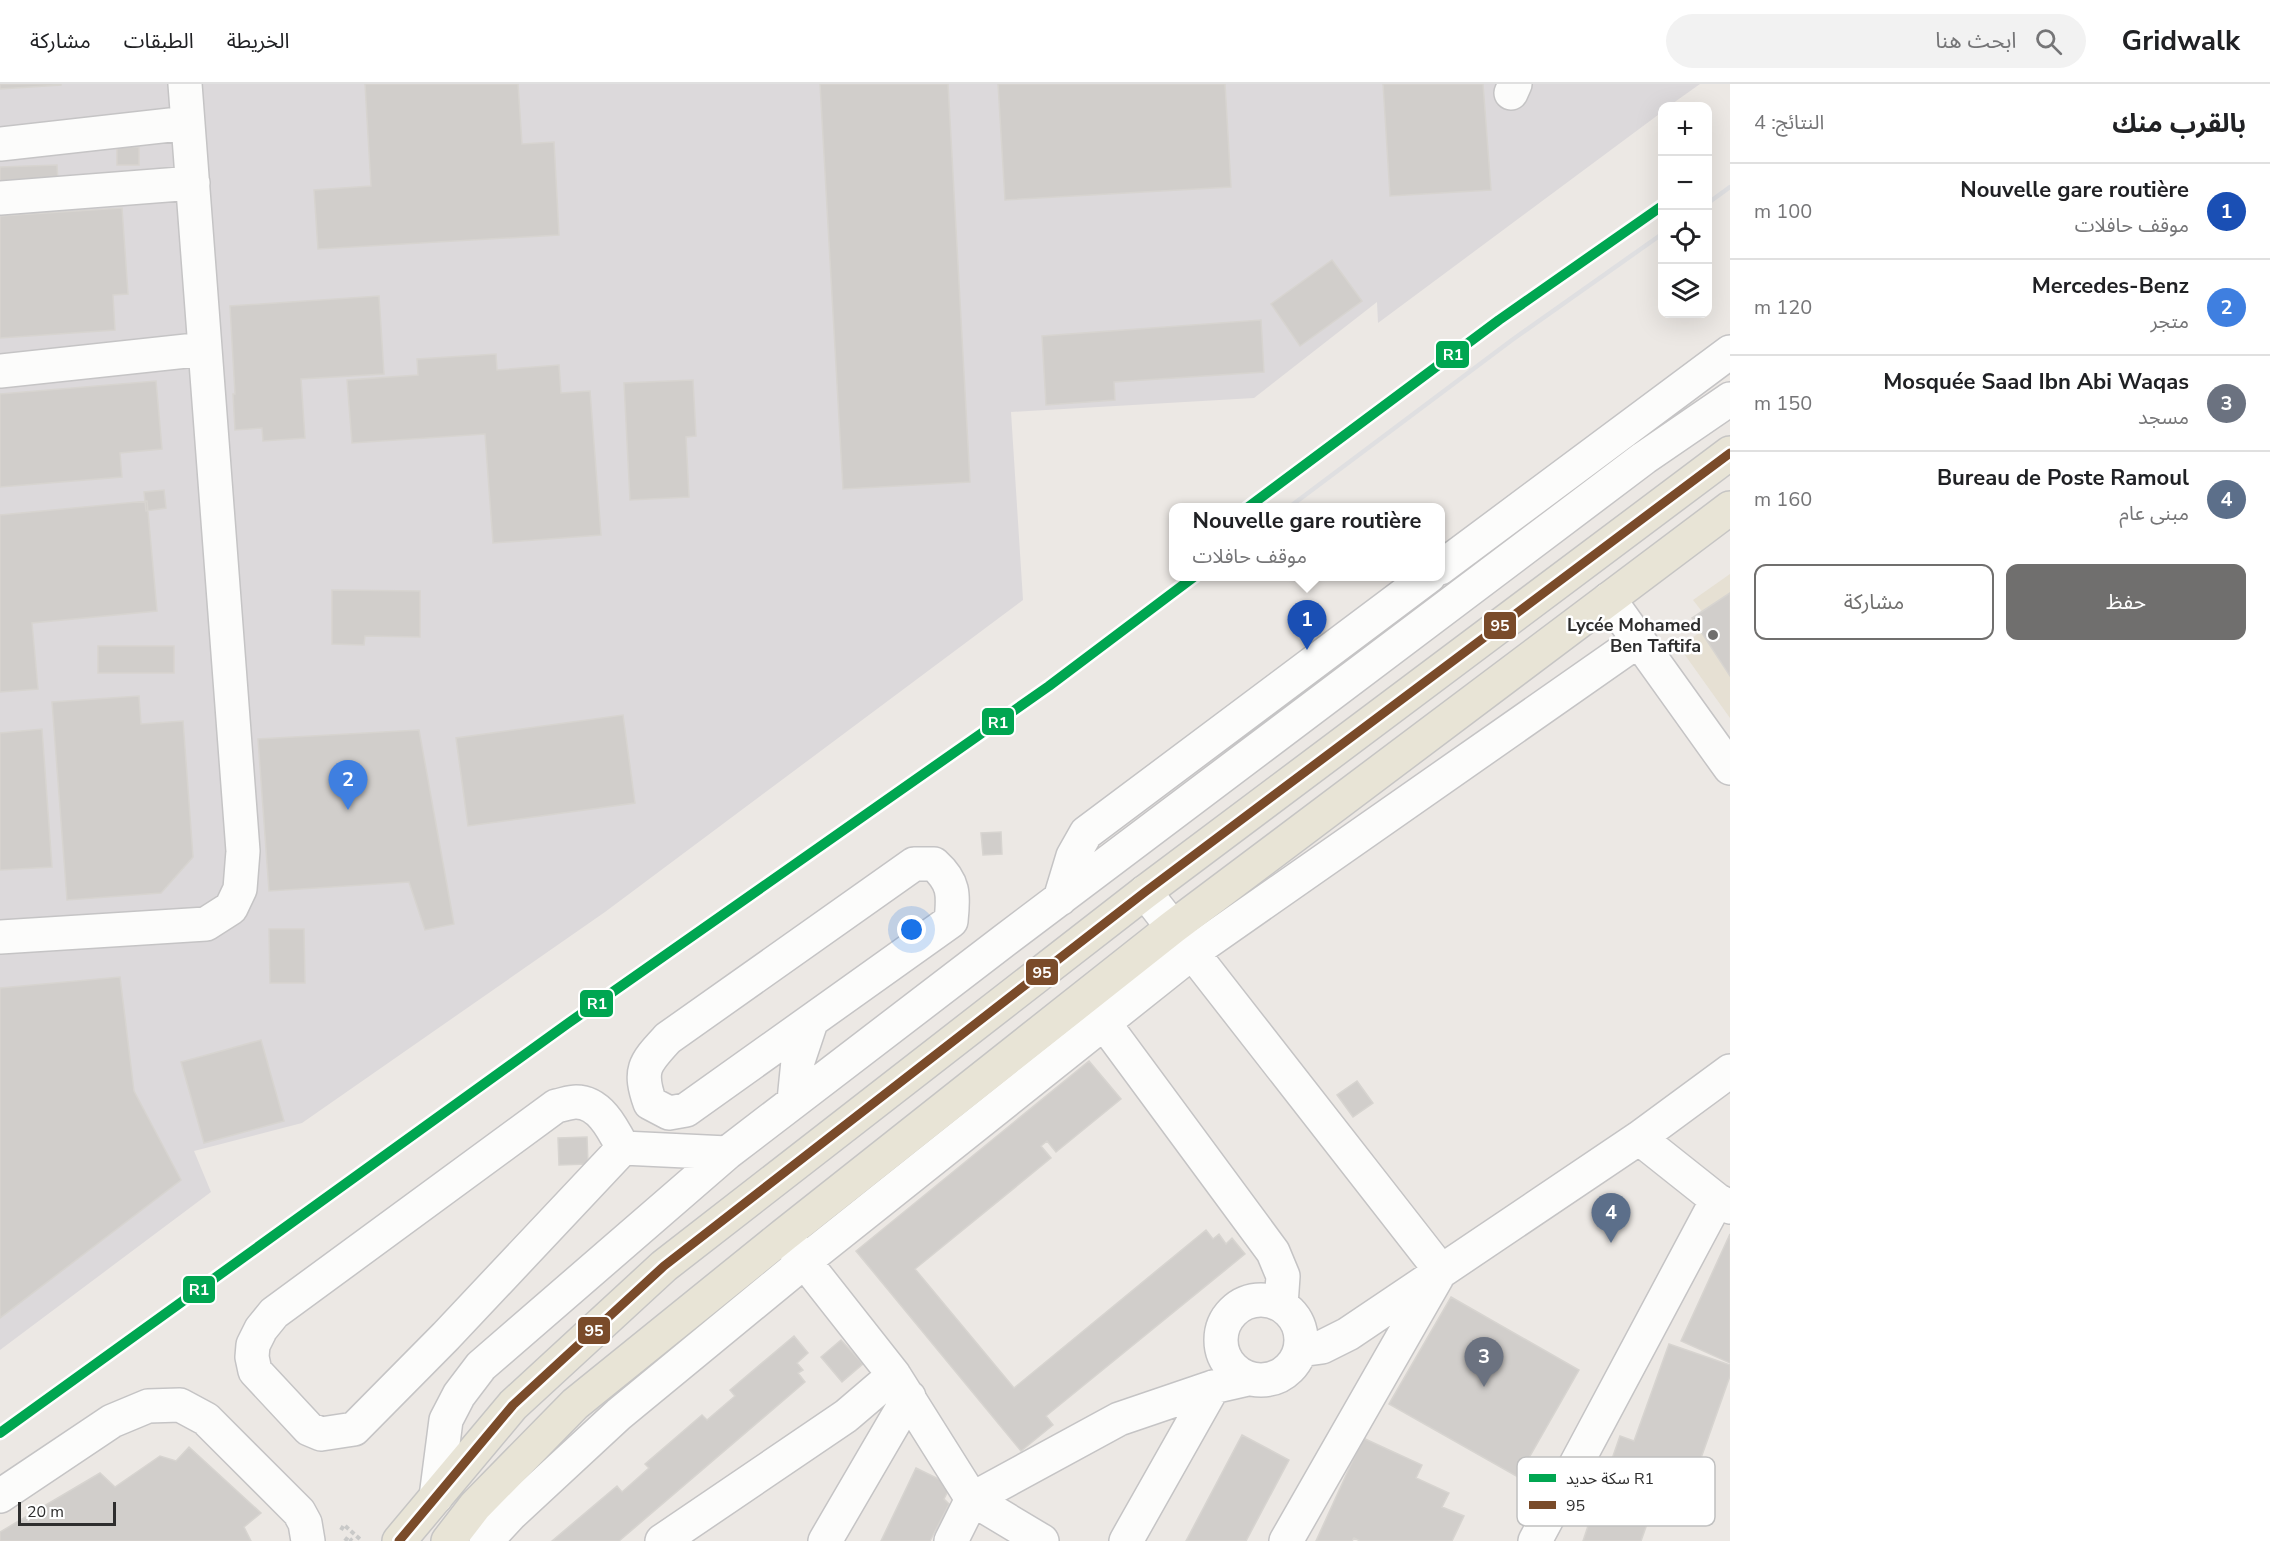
<!DOCTYPE html>
<html lang="ar">
<head>
<meta charset="utf-8">
<style>
  :root { --surface:#fff; --page:#f2f2f2; --text:#202124; --muted:#757577; --line:#e0e0e0; --accent:#706f6e }
  body { margin:0; font-family:"Nunito Sans","Noto Sans Arabic",sans-serif; background:var(--page); color:var(--text); direction:rtl }
  .controls { position:absolute; right:18px; top:18px; display:grid; overflow:hidden; border-radius:12px; box-shadow:0 6px 24px #0002 }
  .controls button { width:54px; height:54px; display:grid; place-items:center; padding:0; border:0; border-bottom:2px solid var(--line); background:var(--surface); color:var(--text); font:30px sans-serif }
  .scale { position:absolute; left:18px; bottom:15px; width:98px; box-sizing:border-box; padding-left:6px; border:3px solid #2e2e2e; border-top:0; font-size:16px; line-height:21px; white-space:nowrap; color:#2e2e2e; -webkit-text-stroke:4px #fff; paint-order:stroke }
  .you { position:absolute; left:912px; top:846px; width:21px; height:21px; margin:-15px; border:4px solid #fff; border-radius:50%; background:#1a73e8; box-shadow:0 0 0 9px #1a73e833 }
  .badge { display:grid; place-items:center; width:39px; height:39px; border-radius:50%; background:var(--accent); color:#fff; font-size:20px; font-weight:700 }
  .pin { position:absolute; translate:-50% -50px; filter:drop-shadow(0 2px 3px #0008) }
  .pin::after { content:''; position:absolute; top:32px; width:21px; height:18px; background:inherit; clip-path:polygon(0 0,100% 0,50% 100%) }
  .popup { position:absolute; left:1169px; top:419px; width:276px; height:78px; box-sizing:border-box; display:grid; place-content:center; border-radius:12px; background:var(--surface); filter:drop-shadow(0 2px 4px #0005); font-size:20px; white-space:nowrap; color:var(--muted) }
  .popup b { font-size:22px; color:var(--text) }
  .popup::after { content:''; position:absolute; left:50%; top:100%; margin-left:-12px; border:12px solid transparent; border-top-color:var(--surface) }
  .list { margin:0; padding:0; list-style:none }
  h2 { display:flex; justify-content:space-between; align-items:center; height:78px; margin:0; padding:0 24px; font-size:26px }
  h2 small { font-size:20px; font-weight:400; color:var(--muted) }
  .list li { display:grid; grid-template-columns:39px 1fr auto; gap:18px; align-items:center; box-sizing:border-box; height:96px; padding:0 24px; border-top:2px solid var(--line) }
  .list b { display:block; font-size:22px; white-space:nowrap }
  .list p { margin:0; font-size:20px; white-space:nowrap; color:var(--muted) }
  .list em { font-size:20px; font-style:normal; color:var(--muted) }
  .actions { display:flex; gap:12px; padding:18px 24px }
  .actions a { flex:1; padding:14px 0; border:2px solid var(--accent); border-radius:12px; text-align:center; font-size:21px; color:var(--accent) }
  .actions .main { background:var(--accent); color:#fff }
  .icon { flex:none; width:33px; height:33px; fill:none; stroke:currentColor; stroke-width:2; stroke-linecap:round; stroke-linejoin:round }
  .map { position:relative; flex:none; width:1730px; height:1457px; overflow:hidden; direction:ltr }
  header { display:flex; align-items:center; gap:36px; box-sizing:border-box; height:84px; padding:0 30px; background:var(--surface); border-bottom:2px solid var(--line) }
  header strong { font-size:28px }
  nav { display:flex; gap:33px; margin-inline-start:auto; font-size:21px }
  .search { width:420px; height:54px; background:var(--page); display:flex; align-items:center; gap:15px; box-sizing:border-box; padding:0 21px; border-radius:33px; color:var(--muted); font-size:22px }
  main { display:flex }
  aside { flex:1; background:var(--surface) }
  .map>svg:first-child { display:block }
</style>
</head>
<body>
<header>
<strong>Gridwalk</strong>
<div class="search"><svg class="icon" aria-label="search" viewBox="0 0 24 24"><circle cx="10" cy="10" r="6"/><path d="M15 15l6 6"/></svg>ابحث هنا</div>
<nav><a>الخريطة</a><a>الطبقات</a><a>مشاركة</a></nav>
</header>
<main>
<aside>
<h2>بالقرب منك<small>النتائج: 4</small></h2>
<ul class="list">
<li><span class="badge" style="background:#1a4fb4">1</span><div><b>Nouvelle gare routière</b><p>موقف حافلات</p></div><em>100 m</em></li>
<li><span class="badge" style="background:#3f7fe0">2</span><div><b>Mercedes-Benz</b><p>متجر</p></div><em>120 m</em></li>
<li><span class="badge" style="background:#6b7280">3</span><div><b>Mosquée Saad Ibn Abi Waqas</b><p>مسجد</p></div><em>150 m</em></li>
<li><span class="badge" style="background:#5c6f8a">4</span><div><b>Bureau de Poste Ramoul</b><p>مبنى عام</p></div><em>160 m</em></li>
</ul>
<div class="actions"><a class="main">حفظ</a><a>مشاركة</a></div>
</aside>
<div class="map">
<svg width="1730" height="1457" viewBox="0 0 1730 1457">
  <rect width="100%" height="100%" fill="#ece8e4"/>
  <path fill="#dcd9db" d="M 0,0 L 1700,0 L 1669,22 L 1662,22 L 1662,28 L 1378,239 L 1377,218 L 1254,314 L 1011,328 L 1023,516 L 605,828 L 302,1039 L 194,1067 L 211,1108 L 0,1266 Z"/>
  <path fill="#e6e0d3" d="M 1730,490 L 1730,634 L 1680,564 L 1711,539 L 1693,516 Z"/>
  <path fill="#d1cecb" stroke="#d7d4d0" stroke-width="1.5" d="M 0,0 L 61,0 L 61,1 L 0,5 Z
    M 365,0 L 518,0 L 522,60 L 554,58 L 559,151 L 318,165 L 314,106 L 371,102 Z
    M 820,0 L 948,0 L 970,398 L 843,405 Z
    M 998,0 L 1225,0 L 1231,103 L 1005,116 Z
    M 1383,0 L 1483,0 L 1491,106 L 1390,112 Z
    M 117,62 L 139,63 L 139,81 L 117,81 Z
    M 57,81 L 58,98 L 0,100 L 0,83 Z
    M 122,124 L 128,210 L 113,211 L 115,246 L 0,254 L 0,132 Z
    M 1332,176 L 1362,217 L 1300,262 L 1271,220 Z
    M 379,212 L 384,290 L 301,295 L 305,354 L 263,357 L 262,344 L 235,346 L 233,310 L 235,310 L 230,222 Z
    M 1261,236 L 1264,288 L 1114,298 L 1115,316 L 1046,321 L 1042,252 Z
    M 496,270 L 497,286 L 559,281 L 561,309 L 590,307 L 601,451 L 493,459 L 485,350 L 352,359 L 347,296 L 418,291 L 417,275 Z
    M 693,296 L 696,352 L 686,353 L 689,413 L 630,416 L 624,299 Z
    M 156,297 L 162,365 L 120,369 L 122,393 L 0,403 L 0,310 Z
    M 164,406 L 166,424 L 146,427 L 144,408 Z
    M 147,417 L 157,527 L 32,539 L 38,605 L 0,608 L 0,431 Z
    M 332,506 L 420,507 L 420,553 L 365,552 L 364,561 L 332,560 Z
    M 1730,509 L 1730,592 L 1692,534 Z
    M 98,562 L 174,562 L 174,589 L 98,589 Z
    M 139,612 L 141,640 L 183,637 L 193,773 L 161,809 L 67,816 L 52,618 Z
    M 623,631 L 635,719 L 468,742 L 456,654 Z
    M 42,645 L 52,783 L 0,786 L 0,649 Z
    M 419,646 L 454,840 L 425,846 L 409,798 L 269,807 L 258,655 Z
    M 1001,748 L 1002,770 L 983,771 L 981,749 Z
    M 269,845 L 304,845 L 305,899 L 270,899 Z
    M 120,893 L 134,1007 L 181,1096 L 0,1234 L 0,904 Z
    M 261,956 L 284,1037 L 204,1059 L 181,978 Z
    M 1089,977 L 1121,1015 L 1056,1068 L 1047,1057 L 1041,1062 L 1051,1074 L 915,1185 L 1014,1304 L 1206,1146 L 1213,1155 L 1219,1150 L 1226,1160 L 1232,1154 L 1245,1170 L 1046,1332 L 1053,1341 L 1021,1367 L 856,1167 Z
    M 1357,997 L 1373,1019 L 1353,1033 L 1337,1011 Z
    M 587,1053 L 588,1080 L 559,1081 L 558,1054 Z
    M 1730,1150 L 1730,1279 L 1681,1257 Z
    M 1451,1213 L 1579,1286 L 1518,1393 L 1389,1320 Z
    M 794,1252 L 808,1269 L 797,1279 L 803,1286 L 798,1289 L 805,1298 L 619,1457 L 552,1457 L 617,1402 L 622,1408 L 649,1384 L 645,1380 L 702,1331 L 707,1336 L 735,1312 L 730,1306 Z
    M 841,1256 L 863,1280 L 842,1298 L 821,1273 Z
    M 1669,1260 L 1730,1281 L 1730,1292 L 1695,1391 L 1686,1388 L 1668,1439 L 1598,1415 L 1620,1352 L 1634,1357 Z
    M 1242,1351 L 1289,1376 L 1246,1457 L 1186,1457 Z
    M 1363,1354 L 1422,1381 L 1416,1394 L 1449,1409 L 1442,1423 L 1464,1432 L 1452,1457 L 1360,1457 L 1354,1454 L 1352,1457 L 1316,1457 Z
    M 189,1363 L 261,1429 L 244,1443 L 251,1457 L 0,1457 L 0,1448 L 100,1389 L 115,1403 L 160,1372 L 176,1377 Z
    M 916,1384 L 951,1401 L 944,1415 L 949,1420 L 930,1457 L 881,1457 Z
    M 1595,1421 L 1647,1440 L 1641,1457 L 1583,1457 Z"/>
  <g fill="none" stroke-linecap="round" stroke-linejoin="round">
    <g stroke="#c5c4c5" stroke-width="36">
      <path id="minor" d="M 1511,9 L 1515,0
        M 0,60 L 188,39
        M 0,114 L 193,99
        M 0,287 L 205,265
        M 1440,484 L 1730,268
        M 1609,515 L 1730,684
        M 914,780 L 934,780 C 954,798 954,810 951,837 L 686,1026 L 669,1029 L 650,1019 C 638,985 645,979 668,954 Z
        M 1145,808 L 1441,1187
        M 1060,815 L 1073,772 L 1086,749 L 1429,492
        M 0,853 L 206,840 L 231,824 L 240,805 L 243,767 L 185,0
        M 1104,939 L 1273,1168 L 1283,1192 L 1281,1221
        M 794,1017 L 798,977 L 811,938
        M 1639,1054 L 1717,1116 L 1730,1123
        M 623,1064 C 613,1045 600,1018 576,1018 C 570,1018 562,1021 556,1022 L 274,1229 L 261,1245 L 253,1261 L 252,1273 L 255,1287 L 309,1345 L 321,1350 L 354,1345 L 446,1252 L 623,1064 L 727,1069
        M 790,1159 L 894,1291 L 972,1415 L 1042,1457
        M1221 1256a40 40 0 1 1 80 0a40 40 0 1 1-80 0Z
        M 1300,1266 L 1322,1263 L 1348,1250 L 1639,1054 L 1730,987
        M 0,1412 L 112,1337 L 148,1322 L 180,1321 L 206,1335 L 299,1428 L 305,1439 L 308,1457
        M 436,1413 L 446,1336 L 459,1311 L 481,1282 L 727,1069 L 1005,856 L 1644,374 L 1730,315
        M 486,1457 L 510,1431 L 619,1330 L 805,1177 L 1193,868 L 1639,556
        M 662,1457 L 846,1332 L 894,1291
        M 825,1457 L 909,1313
        M 951,1457 L 972,1415 L 1119,1335 L 1213,1303 L 1248,1295
        M 1126,1457 L 1213,1303
        M 1286,1457 L 1437,1193
        M 1535,1457 L 1717,1116"/>
    </g>
    <g stroke="#c6c5c4" stroke-width="36">
      <path id="major" d="M 399,1457 L 513,1321 L 664,1182 L 1145,808 L 1730,369
        M 448,1457 L 475,1422 L 575,1320 L 784,1151 L 1173,843 L 1730,424"/>
    </g>
    <path stroke="#c9c9c8" stroke-width="4" stroke-dasharray="4.5 3" stroke-linecap="butt" d="M 341,1446 L 344,1441 L 362,1457
      M 345,1457 L 348,1453 L 352,1457"/>
    <use href="#minor" stroke="#fcfcfb" stroke-width="33"/>
    <use href="#major" stroke="#e8e4d6" stroke-width="33"/>
    <path stroke="#dfdfe1" stroke-width="4.5" d="M 1708,119 L 1730,103
      M 1288,424 L 1512,256 L 1662,150
      M 0,1349 L 567,940 L 1049,602 L 1195,492"/>
    <g stroke="#fff" stroke-width="14">
      <path id="bus-1" d="M 399,1457 L 513,1321 L 664,1182 L 1145,808 L 1730,369"/>
    </g>
    <use href="#bus-1" stroke="#7a4b2a" stroke-width="9"/>
    <g stroke="#fff" stroke-width="15">
      <path id="rail-1" d="M 1247,424 L 1499,236 L 1662,122
        M 0,1349 L 567,940 L 1049,602 L 1195,492"/>
    </g>
    <use href="#rail-1" stroke="#00a651" stroke-width="10"/>
  </g>
  <circle fill="#706f6e" stroke="#fff" stroke-width="2" cx="1713" cy="551" r="6"/>
  <g text-anchor="middle" stroke-width="5" stroke-linejoin="round" paint-order="stroke">
    <g font-size="18" font-weight="bold" fill="#2e2e2e" stroke="#fff" text-anchor="end">
      <text x="1701" y="547">Lycée Mohamed<tspan x="1701" dy="21">Ben Taftifa</tspan></text>
    </g>
  </g>
  <rect x="1517" y="1373" width="198" height="69" rx="9" fill="#fff" stroke="#c0c0c0" stroke-width="1.5"/>
  <rect x="1529" y="1390" width="27" height="8" fill="#00a651"/>
  <rect x="1529" y="1417" width="27" height="8" fill="#7a4b2a"/>
  <g font-size="16" fill="#2e2e2e">
    <text x="1566" y="1400">سكة حديد R1</text>
    <text x="1566" y="1427">95</text>
  </g>
  <g stroke="#fff" stroke-width="2">
    <rect x="1435" y="256" width="35" height="29" rx="6" fill="#00a651"/>
    <rect x="1483" y="527" width="34" height="29" rx="6" fill="#7a4b2a"/>
    <rect x="981" y="623" width="34" height="29" rx="6" fill="#00a651"/>
    <rect x="1025" y="874" width="34" height="28" rx="6" fill="#7a4b2a"/>
    <rect x="579" y="905" width="35" height="29" rx="6" fill="#00a651"/>
    <rect x="182" y="1191" width="34" height="29" rx="6" fill="#00a651"/>
    <rect x="577" y="1232" width="34" height="29" rx="6" fill="#7a4b2a"/>
  </g>
  <g font-size="16" text-anchor="middle" font-weight="bold" fill="#fff">
    <text x="1453" y="276">R1</text>
    <text x="1500" y="547">95</text>
    <text x="998" y="644">R1</text>
    <text x="1042" y="894">95</text>
    <text x="597" y="925">R1</text>
    <text x="199" y="1211">R1</text>
    <text x="594" y="1252">95</text>
  </g>
</svg>
<div class="controls">
<button>+</button>
<button>−</button>
<button><svg class="icon" aria-label="locate" viewBox="0 0 24 24"><circle cx="12" cy="12" r="6"/><path d="M12 2v4M12 18v4M2 12h4M18 12h4"/></svg></button>
<button><svg class="icon" aria-label="layers" viewBox="0 0 24 24"><path d="M12 4l9 5-9 5-9-5zM3 14l9 5 9-5"/></svg></button>
</div>
<div class="scale">20 m</div>
<div class="you"></div>
<div class="pin badge" style="left:1307px;top:566px;background:#1a4fb4">1</div>
<div class="popup"><b>Nouvelle gare routière</b>موقف حافلات</div>
<div class="pin badge" style="left:348px;top:726px;background:#3f7fe0">2</div>
<div class="pin badge" style="left:1484px;top:1303px;background:#6b7280">3</div>
<div class="pin badge" style="left:1611px;top:1159px;background:#5c6f8a">4</div>
</div>
</main>
</body>
</html>
